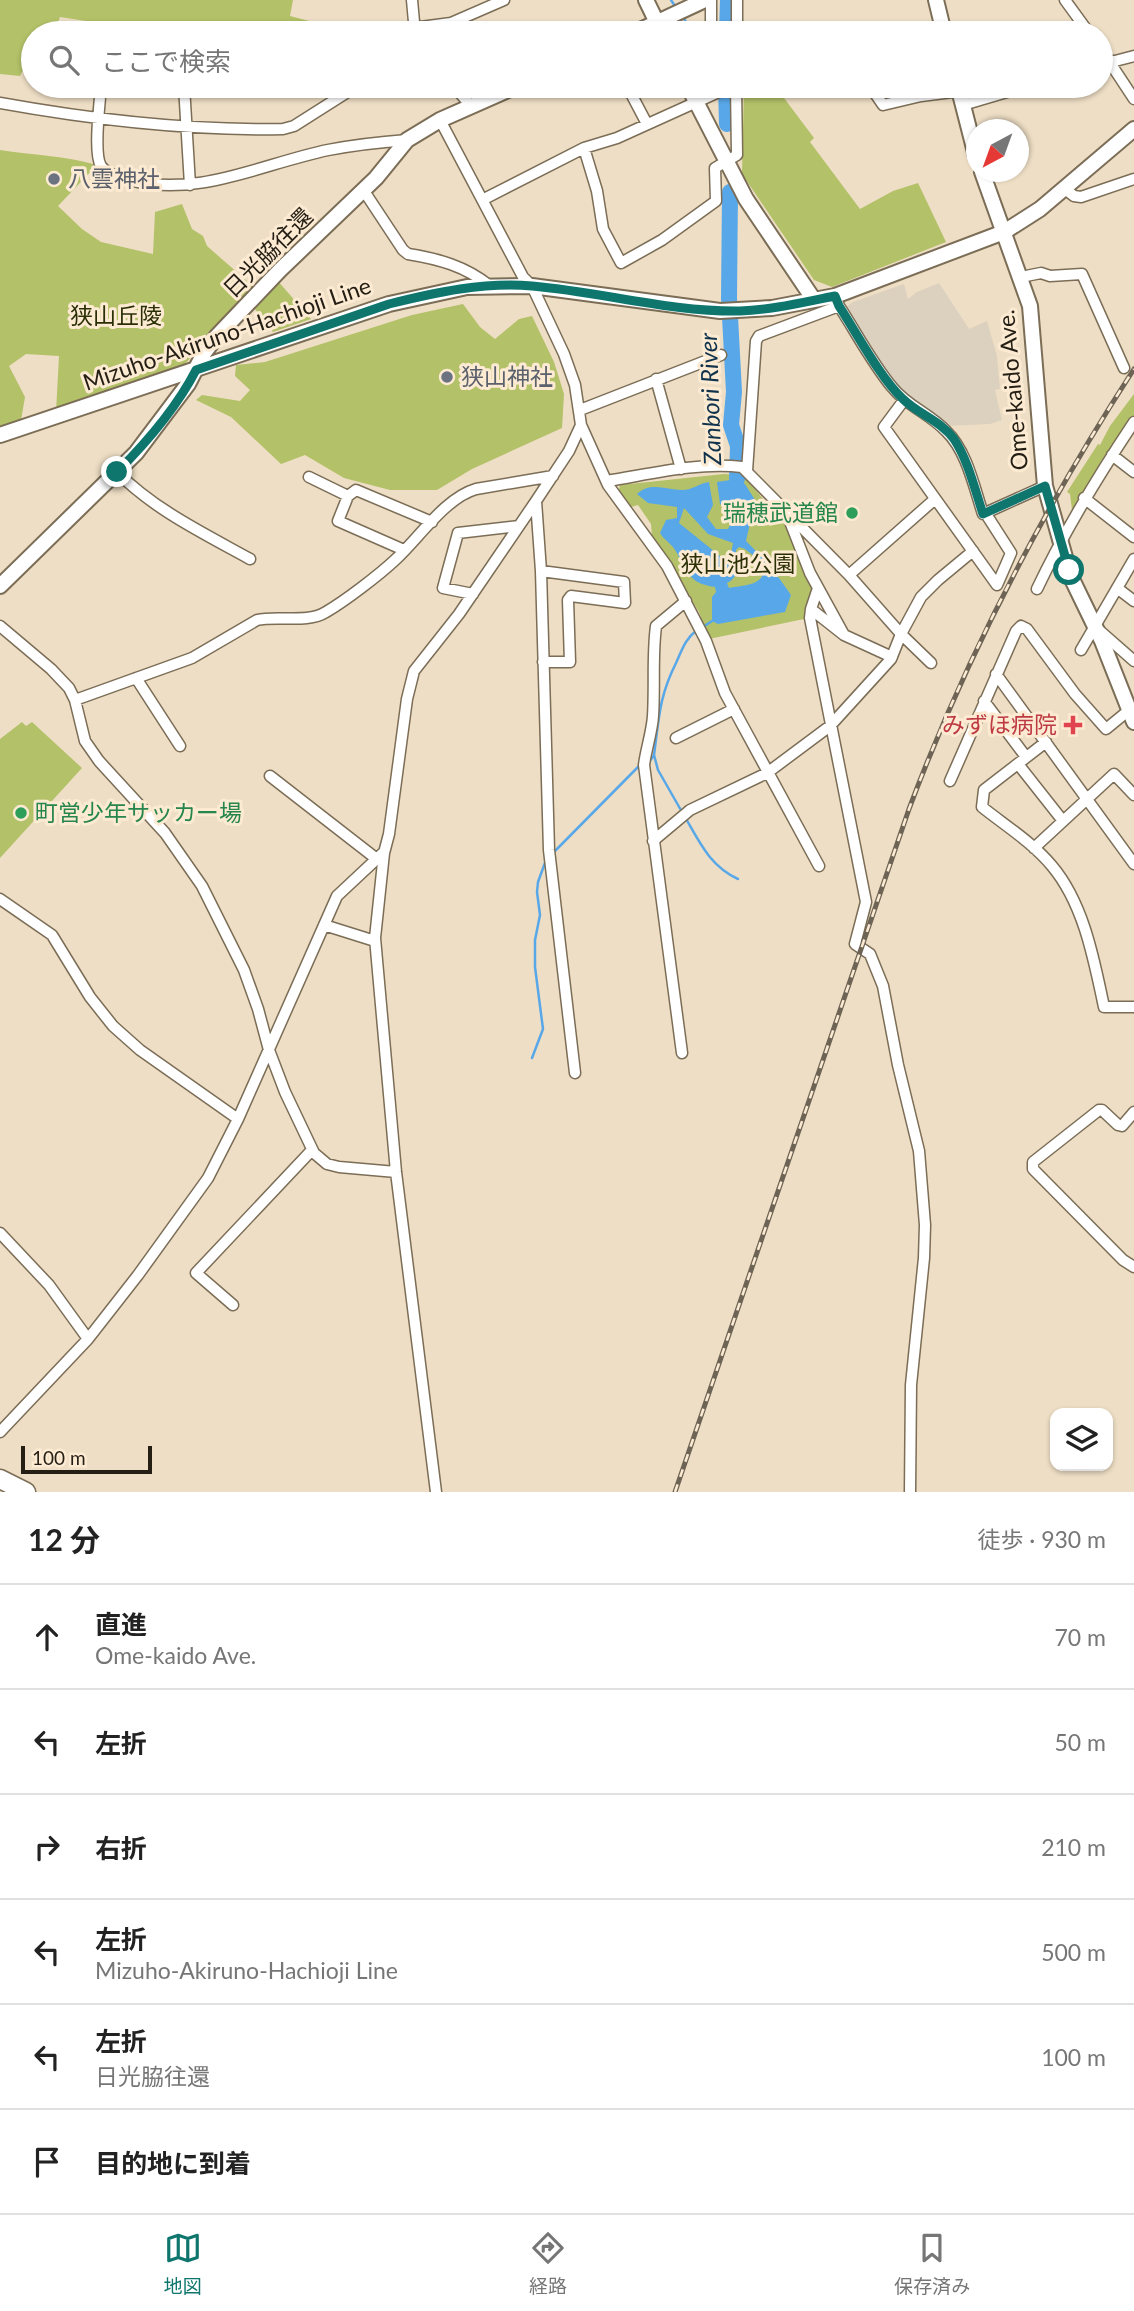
<!DOCTYPE html>
<html lang="ja">
<head>
<meta charset="utf-8">
<style>
  :root { --surface:#fff; --page:#f2f2f2; --text:#222; --muted:#767676; --line:#e0e0e0; --accent:#0f766e }
  body { margin:0; font-family:Lato,"Noto Sans JP",sans-serif; background:var(--page); color:var(--text) }
  .controls { position:absolute; right:21px; bottom:21px; display:grid; overflow:hidden; border-radius:14px; box-shadow:0 2px 5px #0004 }
  .controls button { width:63px; height:63px; display:grid; place-items:center; padding:0; border:0; border-bottom:2px solid var(--line); background:var(--surface); color:var(--text); font:35px sans-serif }
  .compass { position:absolute; left:966px; top:119px; width:63px; height:63px; border-radius:50%; background:var(--surface); box-shadow:0 2px 5px #0004; rotate:221deg }
  .scale { position:absolute; left:21px; bottom:18px; width:131px; box-sizing:border-box; padding-left:7px; border:4px solid #241e15; border-top:0; font-size:19px; line-height:24px; white-space:nowrap; color:#241e15; -webkit-text-stroke:5px #fcebd2; paint-order:stroke }
  .stop { position:absolute; width:21px; height:21px; margin:-16px; border:5px solid #0f766e; border-radius:50%; background:#fff }
  .stop.end { background:#0f766e; border-color:#fff; box-shadow:0 2px 7px #0008 }
  .list { margin:0; padding:0; list-style:none }
  h2 { display:flex; justify-content:space-between; align-items:center; height:91px; margin:0; padding:0 28px; font-size:30px }
  h2 small { font-size:23px; font-weight:400; color:var(--muted) }
  .list li { display:grid; grid-template-columns:46px 1fr auto; gap:21px; align-items:center; box-sizing:border-box; height:105px; padding:0 28px; border-top:2px solid var(--line) }
  .list b { display:block; font-size:26px; white-space:nowrap }
  .list p { margin:0; font-size:23px; white-space:nowrap; color:var(--muted) }
  .list em { font-size:23px; font-style:normal; color:var(--muted) }
  .icon { flex:none; width:38px; height:38px; fill:none; stroke:currentColor; stroke-width:2; stroke-linecap:round; stroke-linejoin:round }
  .map { position:relative; flex:none; width:1134px; height:1492px; overflow:hidden }
  .search { position:absolute; background:var(--surface); box-shadow:0 2px 5px #0004; left:21px; right:21px; top:21px; height:77px; display:flex; align-items:center; gap:18px; box-sizing:border-box; padding:0 24px; border-radius:38px; color:var(--muted); font-size:26px }
  .sheet { height:721px; background:var(--surface) }
  nav { display:flex; justify-content:space-around; align-items:center; box-sizing:border-box; height:98px; border-top:2px solid var(--line); background:var(--surface); font-size:19px; color:var(--muted) }
  nav a { display:grid; justify-items:center; gap:4px }
  nav .on { color:var(--accent) }
  .map>svg:first-child { display:block }
</style>
</head>
<body>
<div class="map">
<svg width="1134" height="1492" viewBox="0 0 1134 1492">
  <rect width="100%" height="100%" fill="#eedec5"/>
  <path fill="#dcd1be" d="M 939,283 L 969,329 L 987,321 L 997,356 L 1000,389 L 995,390 L 1002,420 L 990,424 L 945,426 L 892,383 L 845,308 L 853,302 L 904,284 L 908,299 L 917,292 Z"/>
  <path fill="#b3c168" d="M 0,0 L 293,0 L 290,16 L 344,30 L 343,33 L 164,33 L 60,17 L 54,33 L 33,33 L 33,61 L 28,60 L 20,76 L 0,74 Z
    M 744,86 L 775,86 L 814,138 L 810,142 L 860,209 L 893,191 L 918,183 L 946,242 L 832,287 L 814,280 L 742,174 Z
    M 0,150 C 32,155 66,156 97,165 L 58,206 L 82,229 L 101,242 L 153,254 L 155,212 L 182,204 L 192,229 L 203,236 L 207,246 L 255,288 L 184,365 L 56,412 L 59,356 L 26,354 L 9,366 L 25,397 L 20,426 L 0,433 Z
    M 277,280 L 311,319 L 273,332 L 251,304 Z
    M 463,304 L 480,327 L 495,339 L 519,319 L 532,316 L 554,362 L 564,394 L 562,428 L 472,469 L 437,490 L 390,490 L 344,478 L 305,455 L 281,464 L 231,417 L 196,400 L 202,395 L 240,401 L 250,390 L 235,376 L 236,365 L 265,362 L 412,315 Z
    M 1134,394 L 1134,415 L 1072,510 L 1070,494 L 1067,492 L 1098,444 L 1100,445 L 1110,426 Z
    M 724,474 L 743,475 L 790,531 L 814,591 L 804,619 L 709,639 L 699,612 L 652,536 L 651,524 L 638,505 L 631,507 L 618,493 L 620,485 Z
    M 22,722 L 26,726 L 32,722 L 82,768 L 0,858 L 0,739 Z"/>
  <path fill="#58a8e9" fill-rule="evenodd" d="M 737,479 L 745,484 L 755,500 L 746,541 L 767,562 L 769,570 L 779,578 L 791,595 L 785,612 L 718,624 L 712,621 L 712,597 L 716,592 L 715,587 C 687,583 688,571 675,550 C 671,543 664,540 660,533 L 666,520 L 677,518 L 677,507 L 648,503 L 637,494 C 650,481 667,490 682,490 C 693,490 699,483 709,482 L 713,505 L 707,517 L 716,529 L 728,529 C 734,520 729,509 720,504 L 717,482 ZM 684,508 L 708,534 L 733,543 L 730,559 L 725,560 L 679,523 ZM 739,547 L 745,549 L 764,564 C 767,586 745,585 729,588 L 727,583 C 741,576 736,564 736,550 Z"/>
  <g fill="none" stroke-linecap="round" stroke-linejoin="round">
    <path stroke="#58a8e9" stroke-width="2.5" d="M 671,0 L 675,6
      M 684,19 L 694,33
      M 703,627 L 712,621
      M 654,755 L 658,770 L 682,812
      M 649,762 L 654,755 C 659,718 659,697 676,663 C 682,650 685,639 697,630
      M 685,817 C 700,843 710,866 738,879
      M 553,853 L 639,766
      M 532,1058 L 543,1029 L 535,967 L 535,940 L 540,915 L 537,892 L 538,882 L 546,860"/>
    <path stroke="#58a8e9" stroke-width="16" d="M 727,33 L 728,0
      M 726,86 L 727,124
      M 730,192 L 729,298 L 734,392 L 731,425 L 738,446 L 737,479"/>
    <g stroke="#7b6d56" stroke-width="13">
      <path id="street" d="M 412,0 L 415,33
        M 1065,0 L 1089,33
        M 404,33 L 413,28 L 451,23 L 504,0
        M 711,33 L 711,0
        M 737,33 L 737,0
        M 1101,49 L 1134,99
        M 1101,61 L 1115,61 L 1134,56
        M 101,86 C 100,102 93,153 101,166 C 106,174 119,177 129,180 C 198,198 261,164 328,150 C 354,145 381,142 407,140
        M 184,86 L 190,185
        M 454,86 L 471,106
        M 627,86 L 647,124
        M 870,86 L 883,105 L 921,96 L 960,91
        M 0,103 C 94,120 187,131 283,129 L 294,126 L 357,86
        M 963,105 L 1027,86
        M 584,148 L 597,191 L 603,229 L 621,263 L 662,240 L 716,201 L 715,168 L 737,155 L 736,86
        M 1065,189 L 1074,196 L 1081,197 L 1134,179
        M 364,191 L 403,250 L 408,254 C 439,259 465,266 490,286
        M 484,199 L 584,148 L 617,138 L 732,86
        M 1021,277 L 1041,273 L 1050,276 L 1082,274 L 1124,368
        M 835,296 L 839,306 C 856,332 872,363 892,387 C 907,406 930,414 946,431 C 967,451 974,487 983,514 L 1045,486
        M 656,379 L 681,469
        M 904,400 L 884,427 L 997,585 L 1011,553 L 986,514
        M 580,410 L 721,355
        M 581,425 L 608,485 L 667,566 L 706,641 L 725,693 L 819,866
        M 1112,455 L 1134,472
        M 747,471 L 756,341 L 759,336 L 839,306
        M 117,472 C 155,510 203,533 250,559
        M 309,477 L 348,496 L 356,490 L 432,522
        M 607,481 C 651,474 697,462 742,467 L 849,575 L 935,499
        M 348,496 L 338,521 L 404,550
        M 1084,498 L 1134,537
        M 536,501 L 541,571 L 549,850 L 575,1073
        M 787,514 L 810,573 L 844,635
        M 541,571 L 624,582 L 625,603 L 571,596 L 568,600 L 570,662 L 543,662
        M 849,575 L 901,634 L 931,663
        M 818,588 L 811,609 L 810,618 L 866,902 L 855,944 L 870,954 L 883,986 L 898,1065 L 919,1151 L 925,1225 L 924,1258 L 911,1385 L 910,1492
        M 1117,588 L 1134,601
        M 1037,589 C 1065,530 1098,476 1134,422
        M 473,594 L 443,588 L 458,533 L 519,526
        M 811,609 L 844,635 L 892,657
        M 0,626 L 51,669 L 69,688 L 75,700 L 85,741 L 99,761 L 165,833 L 202,886 L 244,970 L 258,1009 L 269,1050 L 285,1092 L 314,1153 L 327,1164 L 339,1167 L 396,1172
        M 1100,631 L 1134,661
        M 1081,650 L 1134,559
        M 996,674 L 1134,864
        M 136,678 L 180,746
        M 75,700 L 192,658 L 257,620 C 278,615 307,624 326,612 C 345,601 379,575 395,560 C 419,538 445,498 476,489 L 553,476
        M 984,701 L 1026,757
        M 676,738 L 734,709
        M 1046,742 L 984,790 L 982,807 C 1006,826 1033,843 1052,866 C 1084,904 1094,960 1104,1007 L 1134,1007
        M 1018,764 L 1063,821
        M 270,776 L 378,860
        M 950,781 L 1016,631 L 1021,626 L 1027,629 L 1075,694 L 1106,729 L 1128,711
        M 653,841 L 690,810 L 767,773 L 830,726 L 891,659 L 901,634 L 921,597 L 938,580 L 973,551
        M 1034,848 L 1114,774 L 1134,795
        M 0,899 L 52,935 L 90,997 L 113,1026 L 140,1050 L 238,1119
        M 324,925 L 375,941
        M 682,1053 L 644,765 C 646,749 652,732 653,716 C 655,685 652,657 656,626 L 686,601
        M 1134,1112 L 1122,1126 L 1118,1125 L 1102,1110 L 1099,1110 L 1033,1162 L 1033,1169 L 1123,1260 L 1134,1267
        M 0,1233 L 49,1285 L 88,1339
        M 233,1305 L 196,1273 L 312,1150
        M 0,1432 L 88,1339 L 138,1275 L 208,1178 L 238,1119 L 337,896 L 383,853
        M 436,1492 L 396,1172 L 375,938 L 384,853 L 389,834 L 407,699 L 414,671 L 459,614 L 536,501 L 569,451 L 581,425 L 575,385 L 564,354 L 532,286 L 523,277 L 440,120"/>
    </g>
    <g stroke="#7b6d56" stroke-width="18">
      <path id="secondary" d="M 646,0 L 662,33
        M 634,33 L 705,0
        M 688,86 L 746,199 L 814,300
        M 0,435 L 389,304 L 467,287 L 532,286 L 720,311 L 772,308 L 835,296 L 1004,232 L 1040,209 L 1134,129
        M 0,586 L 136,453 L 188,384 L 204,353 L 217,336 L 280,270 L 376,178 L 407,140 L 440,120 L 517,86"/>
    </g>
    <g stroke="#7b6d56" stroke-width="18">
      <path id="primary" d="M 936,0 L 944,33
        M 958,86 L 976,156
        M 982,172 L 1030,306 L 1045,486 L 1070,575 L 1102,641 L 1134,722"/>
    </g>
    <g stroke="#7b6d56" stroke-width="21">
      <path id="highway" d="M 0,1479 L 26,1492"/>
    </g>
    <use href="#street" stroke="#fff" stroke-width="10"/>
    <use href="#secondary" stroke="#fff" stroke-width="14"/>
    <use href="#primary" stroke="#fff" stroke-width="14"/>
    <use href="#highway" stroke="#fff" stroke-width="18"/>
    <g stroke="#6e6455" stroke-width="5">
      <path id="rail" d="M 675,1492 L 909,809 C 967,654 1044,508 1134,369"/>
    </g>
    <use href="#rail" stroke="#fcebd2" stroke-width="2.5" stroke-dasharray="8" stroke-linecap="butt"/>
  </g>
  <g fill="none" stroke-linecap="round" stroke-linejoin="round">
    <path stroke="#0f766e" stroke-width="9" d="M 117,472 C 147,442 177,407 196,370 L 389,304 C 437,292 483,282 532,286 C 602,292 670,312 740,311 C 772,310 804,302 835,296 L 839,306 C 856,332 881,379 903,399 C 918,414 941,421 954,439 C 968,460 975,490 983,514 L 1045,486 L 1069,570"/>
  </g>
  <g fill="#6b7280" stroke="#fcebd2" stroke-width="2.5">
    <circle cx="54" cy="179" r="7"/>
    <circle cx="447" cy="377" r="7"/>
  </g>
  <g fill="#2e9e5b" stroke="#fcebd2" stroke-width="2.5">
    <circle cx="852" cy="513" r="7"/>
    <circle cx="21" cy="813" r="7"/>
  </g>
  <path fill="#e0444e" stroke="#fcebd2" stroke-width="2.5" d="M1069.5 714.5h7v7h7v7h-7v7h-7v-7h-7v-7h7z"/>
  <g text-anchor="middle" stroke-width="6" stroke-linejoin="round" paint-order="stroke">
    <g font-size="23" fill="#5b616d" stroke="#fcebd2" text-anchor="start">
      <text x="68" y="187">八雲神社</text>
      <text x="461" y="385">狭山神社</text>
    </g>
    <g font-size="23" fill="#241e15" stroke="#fcebd2">
      <text transform="translate(268 253) rotate(-45)" y="8">日光脇往還</text>
      <text transform="translate(227 334) rotate(-19)" y="8">Mizuho-Akiruno-Hachioji Line</text>
      <text transform="translate(1013 390) rotate(-95)" y="8">Ome-kaido Ave.</text>
    </g>
    <g font-size="23" fill="#2a2f05" stroke="#fcebd2">
      <text x="116" y="324">狭山丘陵</text>
      <text x="738" y="572">狭山池公園</text>
    </g>
    <g font-size="23" fill="#27864d" stroke="#fcebd2" text-anchor="end">
      <text x="838" y="521">瑞穂武道館</text>
      <text x="35" y="821" text-anchor="start">町営少年サッカー場</text>
    </g>
    <g font-size="23" fill="#be3a42" stroke="#fcebd2" text-anchor="end">
      <text x="1057" y="733">みずほ病院</text>
    </g>
    <g font-size="24" font-style="italic" fill="#10324c" stroke="#fcebd2">
      <text transform="translate(711 399) rotate(-92)" y="8">Zanbori River</text>
    </g>
  </g>
</svg>
<div class="controls">
<button><svg class="icon" aria-label="layers" viewBox="0 0 24 24"><path d="M12 4l9 5-9 5-9-5zM3 14l9 5 9-5"/></svg></button>
</div>
<svg class="compass" viewBox="-18 -18 36 36"><path d="M0-13l5 13h-10z" fill="#e53935"/><path d="M0 13l5-13h-10z" fill="#767676"/></svg>
<div class="scale">100 m</div>
<div class="stop" style="left:1069px;top:570px"></div>
<div class="stop end" style="left:117px;top:472px"></div>
<div class="search"><svg class="icon" aria-label="search" viewBox="0 0 24 24"><circle cx="10" cy="10" r="6"/><path d="M15 15l6 6"/></svg>ここで検索</div>
</div>
<section class="sheet">
<h2>12 分<small>徒歩 · 930 m</small></h2>
<ul class="list">
<li><svg class="icon" aria-label="ahead" viewBox="0 0 24 24"><path d="M12 20V5M6 11l6-6 6 6"/></svg><div><b>直進</b><p>Ome-kaido Ave.</p></div><em>70 m</em></li>
<li><svg class="icon" aria-label="left" viewBox="0 0 24 24"><path d="M17 20v-9H6M10 6l-5 5 5 5"/></svg><div><b>左折</b></div><em>50 m</em></li>
<li><svg class="icon" aria-label="right" viewBox="0 0 24 24"><path d="M7 20v-9h11M14 6l5 5-5 5"/></svg><div><b>右折</b></div><em>210 m</em></li>
<li><svg class="icon" aria-label="left" viewBox="0 0 24 24"><path d="M17 20v-9H6M10 6l-5 5 5 5"/></svg><div><b>左折</b><p>Mizuho-Akiruno-Hachioji Line</p></div><em>500 m</em></li>
<li><svg class="icon" aria-label="left" viewBox="0 0 24 24"><path d="M17 20v-9H6M10 6l-5 5 5 5"/></svg><div><b>左折</b><p>日光脇往還</p></div><em>100 m</em></li>
<li><svg class="icon" aria-label="arrive" viewBox="0 0 24 24"><path d="M6 21V4h12l-3 4 3 4H6"/></svg><div><b>目的地に到着</b></div></li>
</ul>
</section>
<nav>
<a class="on"><svg class="icon" aria-label="map" viewBox="0 0 24 24"><path d="M3 6l6-2 6 2 6-2v14l-6 2-6-2-6 2zM9 4v14M15 6v14"/></svg>地図</a>
<a><svg class="icon" aria-label="directions" viewBox="0 0 24 24"><path d="M12 3l9 9-9 9-9-9zM9 14v-3h6M13 9l2 2-2 2"/></svg>経路</a>
<a><svg class="icon" aria-label="saved" viewBox="0 0 24 24"><path d="M7 4h10v16l-5-4-5 4z"/></svg>保存済み</a>
</nav>
</body>
</html>
